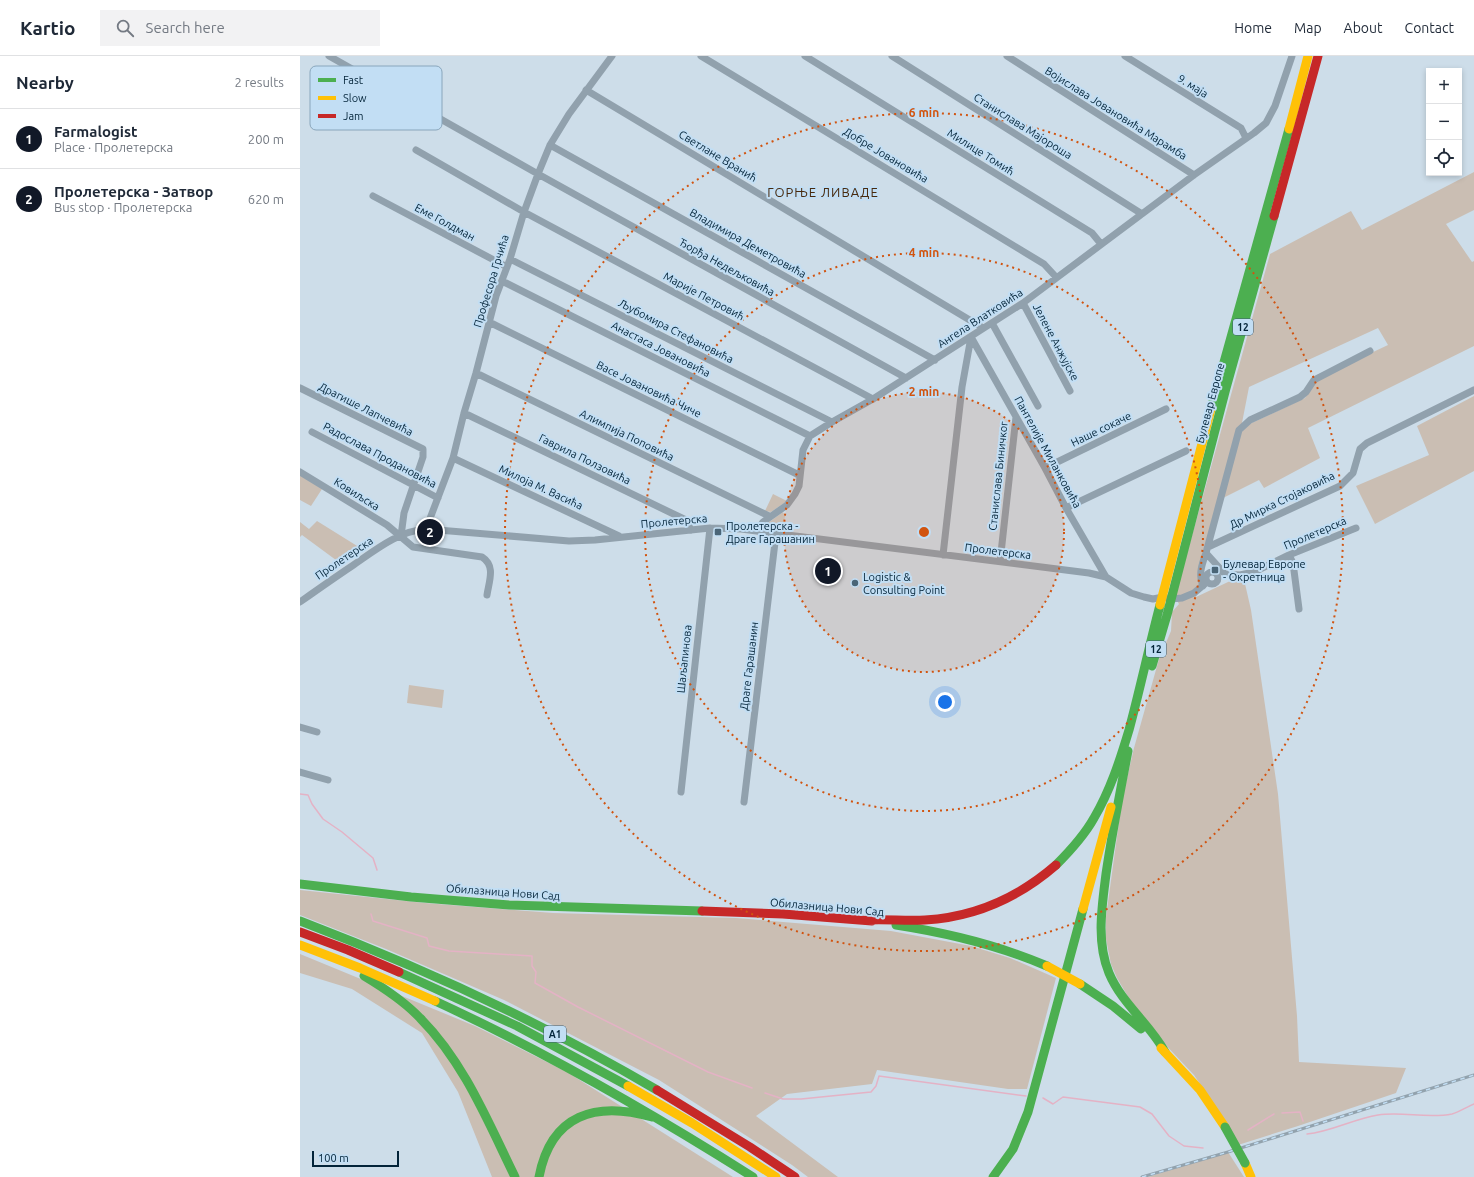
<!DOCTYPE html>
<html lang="en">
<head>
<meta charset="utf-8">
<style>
  :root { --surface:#fff; --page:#f2f2f3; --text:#1f2937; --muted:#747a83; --line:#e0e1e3; --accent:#111827 }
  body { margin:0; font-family:Ubuntu,sans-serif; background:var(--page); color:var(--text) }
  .controls { position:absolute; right:12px; top:12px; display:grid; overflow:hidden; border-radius:0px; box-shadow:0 2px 6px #0003 }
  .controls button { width:36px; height:36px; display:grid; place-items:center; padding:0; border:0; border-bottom:1px solid var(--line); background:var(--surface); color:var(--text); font:20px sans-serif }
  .scale { position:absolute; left:12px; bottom:10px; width:87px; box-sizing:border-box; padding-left:4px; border:2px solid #032439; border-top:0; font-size:11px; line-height:14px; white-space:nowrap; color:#032439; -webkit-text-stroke:3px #c2def4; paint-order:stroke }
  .you { position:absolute; left:645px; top:646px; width:14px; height:14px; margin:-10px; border:3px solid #fff; border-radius:50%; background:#1a73e8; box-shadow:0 0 0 6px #1a73e833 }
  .badge { display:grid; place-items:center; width:26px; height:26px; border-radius:50%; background:var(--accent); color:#fff; font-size:13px; font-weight:700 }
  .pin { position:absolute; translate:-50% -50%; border:2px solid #fff; box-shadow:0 1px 4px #0006 }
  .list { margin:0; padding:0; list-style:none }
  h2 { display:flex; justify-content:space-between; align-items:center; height:52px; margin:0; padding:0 16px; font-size:17px }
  h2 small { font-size:13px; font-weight:400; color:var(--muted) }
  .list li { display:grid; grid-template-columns:26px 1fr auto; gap:12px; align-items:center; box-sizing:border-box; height:60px; padding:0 16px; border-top:1px solid var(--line) }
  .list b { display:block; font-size:15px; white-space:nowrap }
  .list p { margin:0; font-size:13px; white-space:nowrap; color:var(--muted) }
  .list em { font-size:13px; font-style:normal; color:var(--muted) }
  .icon { flex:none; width:22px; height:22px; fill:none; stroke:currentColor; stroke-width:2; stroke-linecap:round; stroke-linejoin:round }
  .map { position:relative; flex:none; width:1174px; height:1121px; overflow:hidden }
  header { display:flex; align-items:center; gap:24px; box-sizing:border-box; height:56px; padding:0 20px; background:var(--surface); border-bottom:1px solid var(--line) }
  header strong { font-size:19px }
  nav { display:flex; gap:22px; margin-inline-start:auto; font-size:14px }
  .search { width:280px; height:36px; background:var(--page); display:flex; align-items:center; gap:10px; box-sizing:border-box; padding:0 14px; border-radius:0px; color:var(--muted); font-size:15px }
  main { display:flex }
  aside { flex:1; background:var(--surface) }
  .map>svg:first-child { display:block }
</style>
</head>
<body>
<header>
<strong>Kartio</strong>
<div class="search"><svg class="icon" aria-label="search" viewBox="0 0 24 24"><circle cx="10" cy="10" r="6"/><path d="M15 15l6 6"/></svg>Search here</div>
<nav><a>Home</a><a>Map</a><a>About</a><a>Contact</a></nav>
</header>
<main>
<aside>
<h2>Nearby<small>2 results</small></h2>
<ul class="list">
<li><span class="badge">1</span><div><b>Farmalogist</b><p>Place · Пролетерска</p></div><em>200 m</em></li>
<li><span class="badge">2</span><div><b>Пролетерска - Затвор</b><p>Bus stop · Пролетерска</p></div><em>620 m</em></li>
</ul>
</aside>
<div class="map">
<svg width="1174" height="1121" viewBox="0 0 1174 1121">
  <rect width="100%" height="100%" fill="#cddde9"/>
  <path fill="#cabeb3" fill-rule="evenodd" d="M 1174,116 L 1174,154 L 1146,168 L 1172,206 L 1174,205 L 1174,290 L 1008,372 L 1020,402 L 964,432 L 959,424 L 923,442 L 896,541 L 943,519 L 951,554 L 978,738 L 997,960 L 999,1006 L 1106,1012 L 1096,1037 L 998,1070 L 938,1089 L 911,1044 L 894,1019 L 845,967 L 830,944 L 817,922 L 811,908 L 806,883 L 806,861 L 822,744 L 834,692 L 859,603 L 871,575 L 872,556 L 879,548 L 875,541 L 970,198 L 1051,155 L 1062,174 ZM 1078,272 L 1088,289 L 1018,322 L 1005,342 L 941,372 L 949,331 Z
    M 1174,340 L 1174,415 L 1075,468 L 1056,430 L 1129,399 L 1117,370 Z
    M 0,419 L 22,433 L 11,450 L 0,444 Z
    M 473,438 L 487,445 L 471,456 L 465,455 Z
    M 483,456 L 485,460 L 483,474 L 465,471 L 465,469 Z
    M 17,465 L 62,493 L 40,507 L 2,479 L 0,481 L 0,466 L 9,473 Z
    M 109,629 L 144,634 L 142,652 L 107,647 Z
    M 0,834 L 125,847 L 253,857 L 436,862 L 591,875 L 671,890 L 710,902 L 756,922 L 727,1033 L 708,1033 L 577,1014 L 572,1028 L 487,1038 L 456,1060 L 538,1121 L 508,1121 L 492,1109 L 359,1024 L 204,944 L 86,893 L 0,859 Z
    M 0,898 L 175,970 L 267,1016 L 433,1121 L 192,1121 L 158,1036 L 122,977 L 52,933 L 0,917 Z
    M 928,1096 L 944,1121 L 848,1121 Z"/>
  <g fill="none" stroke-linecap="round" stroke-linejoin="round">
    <path stroke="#e4b2c5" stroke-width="1.5" d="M 0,738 L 8,739 L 12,748 L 23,763 L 42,776 L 73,802 L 77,814
      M 71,858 L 73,865 L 127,882 L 129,890 L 149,895 L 232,900 L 232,910 L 236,916 L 235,927 L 278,951 L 408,1016 L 452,1032
      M 465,1037 L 483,1043 L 501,1043 L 571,1036 L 576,1030 L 579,1020 L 726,1040
      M 743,1042 L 753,1048 L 763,1041 L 840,1051 L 852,1058 L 869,1080 L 884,1090 L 903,1092
      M 982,1057 L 1000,1056 L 1003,1065
      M 948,1074 L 974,1058
      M 1007,1078 C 1031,1076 1053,1063 1078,1059 C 1102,1055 1127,1063 1152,1058 C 1159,1056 1167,1051 1174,1048"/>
    <path stroke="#91a1ad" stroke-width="7" d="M 29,0 L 238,118 L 606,322
      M 401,0 L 744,208 L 756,221
      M 505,0 L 792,177 L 801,188
      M 592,0 L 842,158
      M 707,0 L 894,119
      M 825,0 L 941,72 L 946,82
      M 286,34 L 683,272
      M 250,89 L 635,304
      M 116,94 L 224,156 L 573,343
      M 73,140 L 207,211
      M 210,203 L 532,366
      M 202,225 L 510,380
      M 723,247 L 770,335
      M 189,266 L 499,419
      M 692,267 L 738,350
      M 671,281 L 745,412 L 766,452 L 806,521
      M 176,317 L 469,460
      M 0,332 L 123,393 L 123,401 L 104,457 L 101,480
      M 164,357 L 386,464 L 391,474
      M 12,376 L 138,442
      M 153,402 L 319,480
      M 745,412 L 866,353
      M 0,416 L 87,469 L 113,491 L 182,501 C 196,510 189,525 187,539
      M 766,452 L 886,395
      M 1056,472 L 989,499 L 954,516 L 940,519 L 925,518 L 906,497 L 939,374 L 950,364 L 1000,341 L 1006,336 L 1014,324 L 1070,295
      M 126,473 L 153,402 L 164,357 L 176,317 L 196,240 L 210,203 L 224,156 L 238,118 L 250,89 L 269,58 L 312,0
      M 457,475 L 463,466 L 487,449 L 495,438 L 499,430 L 503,394 L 510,380 L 532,366 L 573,343 L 723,247 L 894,119 L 954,77 L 966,67 L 975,50 L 992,0
      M 908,491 L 1040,430 L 1053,417 L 1060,393 L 1067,387 L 1174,334
      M 643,499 L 662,331 L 671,281
      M 989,499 L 993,507 L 999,553
      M 700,506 L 716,361
      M906 522a6 6 0 1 1 12 0a6 6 0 1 1-12 0Z
      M 903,530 C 898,519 902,508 906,497
      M 0,546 C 17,534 34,522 52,510 C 74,495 98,475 126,473 L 269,485 L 295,484 L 410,472 L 441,473 L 789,517 L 806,521 L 831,537 L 844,541 L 853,543 L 863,541 L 871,543 L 882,542 L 894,537 L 907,526
      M 0,671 L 17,676
      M 0,716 L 28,724
      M 381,736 L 410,472
      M 444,746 L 476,478"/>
    <path stroke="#4caf50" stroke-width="9" d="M 911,353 L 989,73
      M 852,610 L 867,559 L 926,332 L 974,160
      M 828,695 C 820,736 812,777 806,818 C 802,850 796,886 809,917 C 822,948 849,967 865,996
      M 756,809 C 770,795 784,780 794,762 C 810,735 820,704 829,674 C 840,633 849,591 860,549
      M 0,828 L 111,841 L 209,849 L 402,855
      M 0,865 C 123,912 243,967 357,1034
      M 596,869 C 648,877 698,889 747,910
      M 99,916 L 217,970 L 328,1030
      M 64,920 C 84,932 104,945 120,962 C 164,1006 188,1066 215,1121
      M 780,928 L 813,950 L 841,973
      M 135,945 C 246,996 350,1056 453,1121
      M 239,1121 C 251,1058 296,1045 352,1061
      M 693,1121 L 713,1093 L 728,1056 L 783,853"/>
    <path stroke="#ffc107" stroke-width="9" d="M 989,73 L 1008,0
      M 860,549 L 911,353
      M 783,853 L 811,751
      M 0,889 L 60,912 L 135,945
      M 861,992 L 900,1034 L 925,1071
      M 328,1030 L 392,1067 L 476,1121
      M 945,1107 L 951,1121"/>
    <path stroke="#c62828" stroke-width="9" d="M 974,160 L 1018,0
      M 402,855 L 483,858 L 572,865
      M 567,864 C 586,863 606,865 625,864 C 675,861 718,842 756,809
      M 0,876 L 48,894 L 99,916
      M 357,1034 L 450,1091 L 495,1121"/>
    <g stroke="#92a2ad" stroke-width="3">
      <path id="rail" d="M 842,1121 L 928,1096 L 1174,1019"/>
    </g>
    <use href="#rail" stroke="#c2def4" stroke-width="1.5" stroke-dasharray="4.5" stroke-linecap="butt"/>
    <path stroke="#4caf50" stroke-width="9" d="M 925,1071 L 945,1107"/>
    <path stroke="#ffc107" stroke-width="9" d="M 747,910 L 780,928"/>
  </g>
  <circle cx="624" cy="476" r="140" fill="#d15410" fill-opacity=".12"/>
  <g fill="none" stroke="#d15410" stroke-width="2" stroke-dasharray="2 4">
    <circle cx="624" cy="476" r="140"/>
    <circle cx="624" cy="476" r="279"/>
    <circle cx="624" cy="476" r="419"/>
  </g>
  <g fill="#4a6577" stroke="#c2def4" stroke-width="1.5">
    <rect x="414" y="472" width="8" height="8" rx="2"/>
    <rect x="911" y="510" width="8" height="8" rx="2"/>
    <circle cx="555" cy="527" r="4"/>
  </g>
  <g text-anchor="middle" stroke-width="4" stroke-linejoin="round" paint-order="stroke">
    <g fill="#c2def4" stroke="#3c5c71" stroke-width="1">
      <rect x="933" y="263" width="20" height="16" rx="3"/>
      <rect x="846" y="585" width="20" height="16" rx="3"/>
      <rect x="244" y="970" width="22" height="16" rx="3"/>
    </g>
    <g font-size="10" font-weight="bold" fill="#032439">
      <text x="943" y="275">12</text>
      <text x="856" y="597">12</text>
      <text x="255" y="982">A1</text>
    </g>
    <g font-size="11" fill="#032439" stroke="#c2def4">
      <text transform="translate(893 30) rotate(32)" y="4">9. маја</text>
      <text transform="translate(816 57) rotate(32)" y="4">Војислава Јовановића Марамба</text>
      <text transform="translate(723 70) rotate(32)" y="4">Станислава Мајороша</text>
      <text transform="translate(681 96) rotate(32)" y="4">Милице Томић</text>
      <text transform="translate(586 99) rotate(31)" y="4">Добре Јовановића</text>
      <text transform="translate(418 100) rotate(31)" y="4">Светлане Вранић</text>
      <text transform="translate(145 166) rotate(28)" y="4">Еме Голдман</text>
      <text transform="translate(448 187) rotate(29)" y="4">Владимира Деметровића</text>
      <text transform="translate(427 211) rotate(29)" y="4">Ђорђа Недељковића</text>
      <text transform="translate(191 225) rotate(-73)" y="4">Професора Грчића</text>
      <text transform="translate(404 240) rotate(28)" y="4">Марије Петровић</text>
      <text transform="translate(680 262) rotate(-33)" y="4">Ангела Влатковића</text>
      <text transform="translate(376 275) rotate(27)" y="4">Љубомира Стефановића</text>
      <text transform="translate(756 286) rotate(62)" y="4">Јелене Анжујске</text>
      <text transform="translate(361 293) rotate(27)" y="4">Анастаса Јовановића</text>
      <text transform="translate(349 333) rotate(26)" y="4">Васе Јовановића Чиче</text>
      <text transform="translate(910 347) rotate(-75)" y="4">Булевар Европе</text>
      <text transform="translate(66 353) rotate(27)" y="4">Драгише Лапчевића</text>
      <text transform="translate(801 373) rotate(-26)" y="4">Наше сокаче</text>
      <text transform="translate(327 379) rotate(26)" y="4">Алимпија Поповића</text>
      <text transform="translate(748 396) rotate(61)" y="4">Пантелије Миланковића</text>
      <text transform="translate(80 399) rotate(28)" y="4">Радослава Продановића</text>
      <text transform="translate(285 403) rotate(26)" y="4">Гаврила Ползовића</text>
      <text transform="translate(698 420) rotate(-84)" y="4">Станислава Биничког</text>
      <text transform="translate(241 431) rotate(25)" y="4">Милоја М. Васића</text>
      <text transform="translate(57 438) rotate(32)" y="4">Ковиљска</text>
      <text transform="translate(982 444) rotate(-26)" y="4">Др Мирка Стојаковића</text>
      <text transform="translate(374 465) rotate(-5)" y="4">Пролетерска</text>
      <text transform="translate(1015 477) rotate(-23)" y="4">Пролетерска</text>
      <text transform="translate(698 495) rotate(7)" y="4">Пролетерска</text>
      <text transform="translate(44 502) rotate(-34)" y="4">Пролетерска</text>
      <text transform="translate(384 603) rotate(-84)" y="4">Шаљапинова</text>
      <text transform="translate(449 610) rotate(-83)" y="4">Драге Гарашанин</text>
      <text transform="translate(203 836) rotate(4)" y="4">Обилазница Нови Сад</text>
      <text transform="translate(527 851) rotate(5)" y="4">Обилазница Нови Сад</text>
    </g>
    <g font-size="11" fill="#032439" stroke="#c2def4" text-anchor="start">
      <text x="426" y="474">Пролетерска -<tspan x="426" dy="13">Драге Гарашанин</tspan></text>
      <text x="923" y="512">Булевар Европе<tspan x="923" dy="13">- Окретница</tspan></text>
      <text x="563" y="525">Logistic &amp;<tspan x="563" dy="13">Consulting Point</tspan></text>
    </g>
    <g font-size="13" letter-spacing="1" fill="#482a0e" stroke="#c2def4">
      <text x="523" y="141">ГОРЊЕ ЛИВАДЕ</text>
    </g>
  </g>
  <rect x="10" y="10" width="132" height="64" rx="6" fill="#c2def4" stroke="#89a6bc" stroke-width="1"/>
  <rect x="18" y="22" width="18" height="4" fill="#4caf50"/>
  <rect x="18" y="40" width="18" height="4" fill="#ffc107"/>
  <rect x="18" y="58" width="18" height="4" fill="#c62828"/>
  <g font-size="11" fill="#032439">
    <text x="43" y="28">Fast</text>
    <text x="43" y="46">Slow</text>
    <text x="43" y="64">Jam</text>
  </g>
  <circle cx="624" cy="476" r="6" fill="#d15410" stroke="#c2def4" stroke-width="2"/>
  <g font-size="12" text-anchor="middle" font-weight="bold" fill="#d15410" stroke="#c2def4" stroke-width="4" stroke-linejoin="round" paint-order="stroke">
    <text x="624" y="61">6 min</text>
    <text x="624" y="201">4 min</text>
    <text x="624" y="340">2 min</text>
  </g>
</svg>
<div class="controls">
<button>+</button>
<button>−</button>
<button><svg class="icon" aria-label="locate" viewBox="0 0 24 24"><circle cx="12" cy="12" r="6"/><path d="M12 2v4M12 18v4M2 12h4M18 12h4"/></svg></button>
</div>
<div class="scale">100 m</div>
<div class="you"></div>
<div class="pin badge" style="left:528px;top:515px">1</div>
<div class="pin badge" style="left:130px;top:476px">2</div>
</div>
</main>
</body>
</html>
